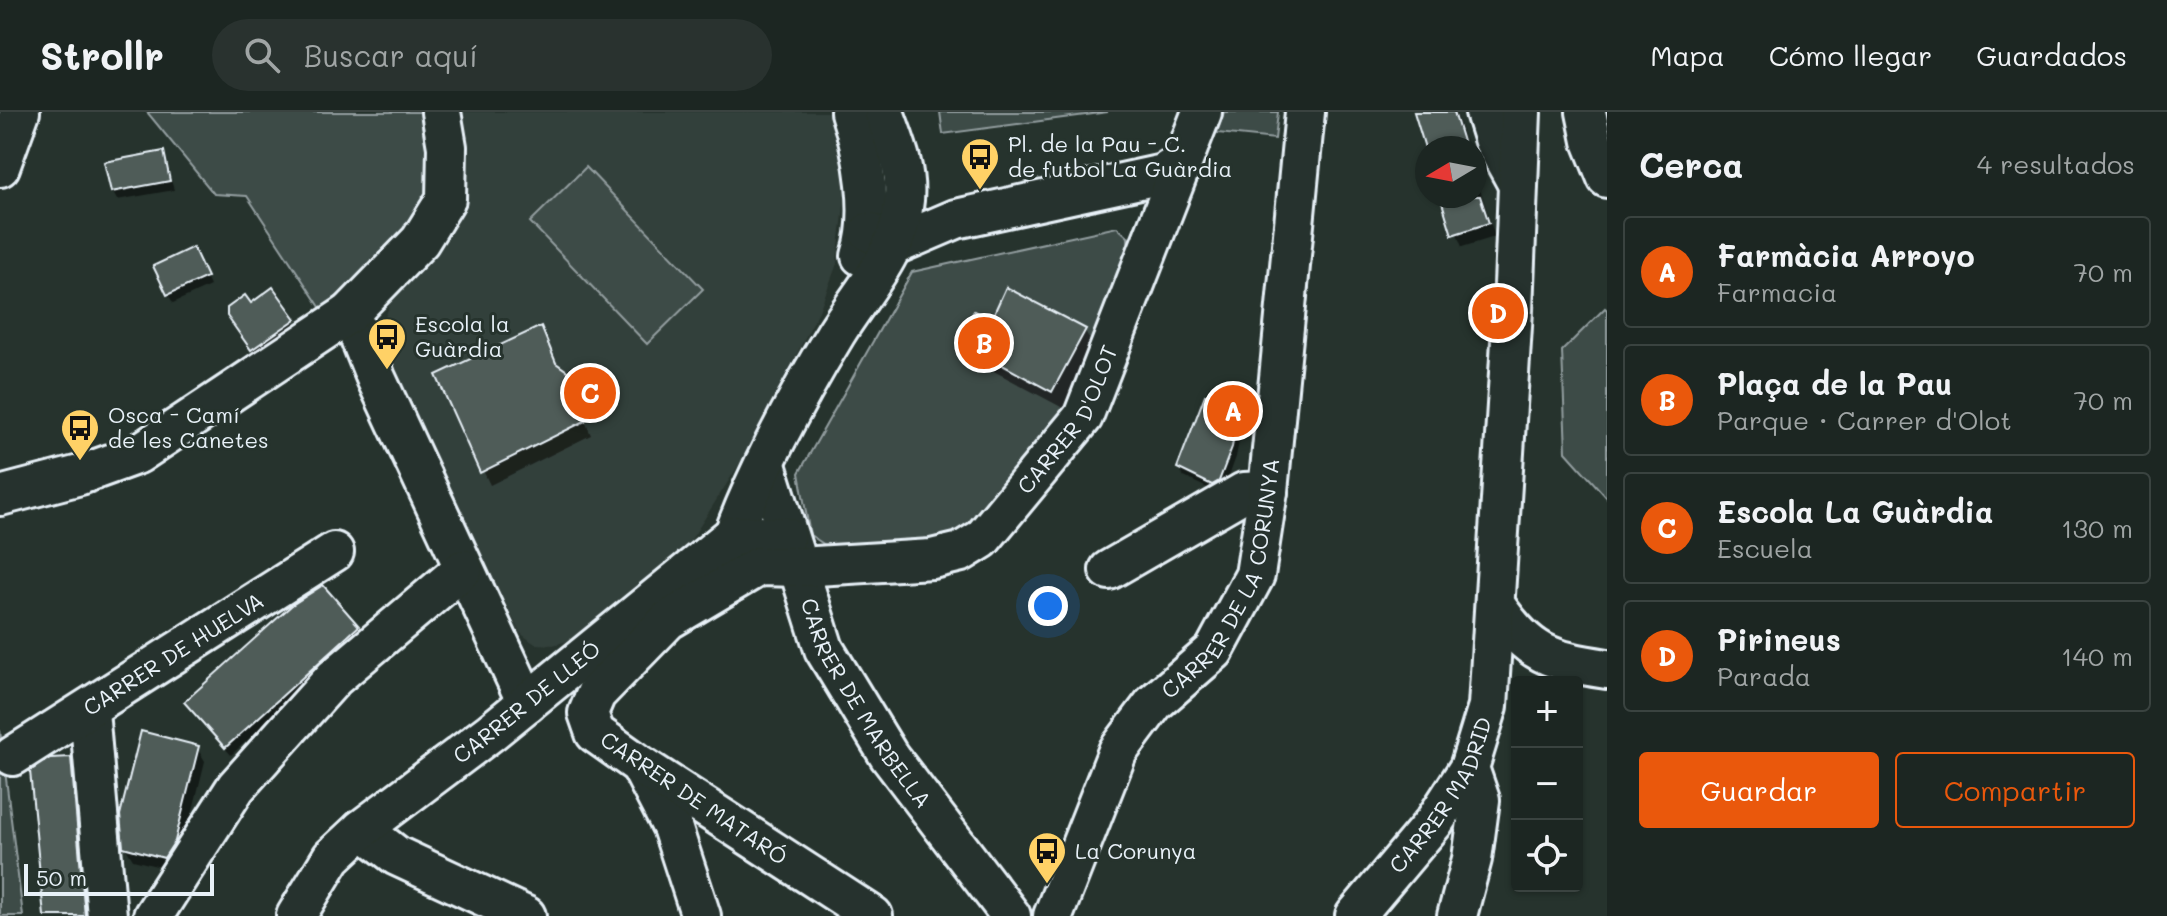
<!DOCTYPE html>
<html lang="es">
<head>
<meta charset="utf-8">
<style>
  :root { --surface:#1c2622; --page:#29322f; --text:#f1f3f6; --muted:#a0a5a5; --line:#3a4340; --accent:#ea580c }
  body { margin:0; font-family:Mali,sans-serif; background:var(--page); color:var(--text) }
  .controls { position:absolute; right:24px; bottom:24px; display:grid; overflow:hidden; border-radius:8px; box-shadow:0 2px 6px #0004 }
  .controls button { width:72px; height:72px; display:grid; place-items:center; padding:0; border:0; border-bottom:2px solid var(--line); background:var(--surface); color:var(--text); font:40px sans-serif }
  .compass { position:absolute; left:1415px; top:24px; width:72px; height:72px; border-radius:50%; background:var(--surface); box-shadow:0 2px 6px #0004; rotate:260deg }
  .scale { position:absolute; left:24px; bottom:20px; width:190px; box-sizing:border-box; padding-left:8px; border:4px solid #e8f1f8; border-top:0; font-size:22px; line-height:28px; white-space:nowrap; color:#e8f1f8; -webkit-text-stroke:6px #26332d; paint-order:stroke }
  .you { position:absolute; left:1048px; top:494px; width:28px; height:28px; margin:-20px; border:6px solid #fff; border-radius:50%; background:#1a73e8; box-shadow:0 0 0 12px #1a73e833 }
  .badge { display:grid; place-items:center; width:52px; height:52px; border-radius:50%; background:var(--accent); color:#fff; font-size:26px; font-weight:700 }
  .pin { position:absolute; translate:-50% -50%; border:4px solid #fff; box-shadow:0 2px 8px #0006 }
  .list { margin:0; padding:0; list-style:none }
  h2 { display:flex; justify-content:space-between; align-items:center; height:104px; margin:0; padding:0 32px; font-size:34px }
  h2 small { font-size:26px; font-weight:400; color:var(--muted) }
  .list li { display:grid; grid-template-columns:52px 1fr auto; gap:24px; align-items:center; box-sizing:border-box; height:112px; margin:0 16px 16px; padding:0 16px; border:2px solid var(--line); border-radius:8px }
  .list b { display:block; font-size:30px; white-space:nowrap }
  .list p { margin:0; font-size:26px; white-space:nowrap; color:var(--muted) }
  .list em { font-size:26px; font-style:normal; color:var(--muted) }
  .actions { display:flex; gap:16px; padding:24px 32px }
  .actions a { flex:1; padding:18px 0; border:2px solid var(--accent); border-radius:8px; text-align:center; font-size:28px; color:var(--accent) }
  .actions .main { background:var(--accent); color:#fff }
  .icon { flex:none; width:44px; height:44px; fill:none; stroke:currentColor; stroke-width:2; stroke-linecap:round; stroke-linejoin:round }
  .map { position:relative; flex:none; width:1607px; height:804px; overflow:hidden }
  header { display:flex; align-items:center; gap:48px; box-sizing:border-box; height:112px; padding:0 40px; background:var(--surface); border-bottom:2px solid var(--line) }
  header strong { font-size:38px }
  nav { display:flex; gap:44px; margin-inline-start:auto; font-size:28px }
  .search { width:560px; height:72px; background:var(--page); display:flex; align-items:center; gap:20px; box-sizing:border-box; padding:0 28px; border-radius:44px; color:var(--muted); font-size:30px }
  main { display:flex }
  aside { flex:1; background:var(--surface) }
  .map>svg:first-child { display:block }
</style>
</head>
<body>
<header>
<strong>Strollr</strong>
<div class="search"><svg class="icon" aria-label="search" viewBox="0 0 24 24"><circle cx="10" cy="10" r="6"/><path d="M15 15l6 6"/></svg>Buscar aquí</div>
<nav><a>Mapa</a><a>Cómo llegar</a><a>Guardados</a></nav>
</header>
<main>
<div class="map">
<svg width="1607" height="804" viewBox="0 0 1607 804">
  <rect width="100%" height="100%" fill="#26332d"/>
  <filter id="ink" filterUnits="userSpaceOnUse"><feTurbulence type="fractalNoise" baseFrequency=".0125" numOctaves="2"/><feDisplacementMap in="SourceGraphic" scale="16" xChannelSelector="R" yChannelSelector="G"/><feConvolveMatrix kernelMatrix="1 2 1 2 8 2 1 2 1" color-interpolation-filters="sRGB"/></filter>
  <g filter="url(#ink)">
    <path fill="#333f3a" d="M 458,0 L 831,0 L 842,43 L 846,77 L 837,152 L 819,199 L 740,351 L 684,439 L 568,529 L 553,533 L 535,532 L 520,521 L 388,248 L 384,208 L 390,192 L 465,73 Z"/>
    <path fill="#3e4b47" stroke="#939ea0" stroke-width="2" d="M 147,0 L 426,0 L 432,76 L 386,147 L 322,198 L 247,84 L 214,82 Z
      M 940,0 L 1108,0 L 943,22 Z
      M 1224,0 L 1278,0 L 1275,27 L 1217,21 Z
      M 586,55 L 703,177 L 647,232 L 530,110 Z
      M 1117,115 L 1128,125 L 1129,141 L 1071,301 L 960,426 L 831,437 L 810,423 L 799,361 L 912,160 Z
      M 1605,196 L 1607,198 L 1607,386 L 1566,340 L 1562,239 Z
      M 0,618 L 23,804 L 0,804 Z"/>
    <path fill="#0007" d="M 1416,0 L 1456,0 L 1467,36 L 1427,36 Z
      M 163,41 L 174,78 L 117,88 L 112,79 Z
      M 1475,61 L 1495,125 L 1462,135 L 1442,84 L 1475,84 Z
      M 197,146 L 210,174 L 173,191 L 168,182 Z
      M 251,193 L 294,208 L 299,216 L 257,245 L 235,213 Z
      M 992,211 L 1085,219 L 1095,236 L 1063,296 L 971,247 L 961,229 Z
      M 547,230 L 558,254 L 568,262 L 576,276 L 576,288 L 591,323 L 490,373 L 438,264 Z
      M 1239,294 L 1244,303 L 1236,345 L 1224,378 L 1218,381 L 1184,365 L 1179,356 Z
      M 358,515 L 363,524 L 231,643 L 186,590 Z
      M 197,636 L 205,649 L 182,743 L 172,758 L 133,748 L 125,735 Z
      M 70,647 L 75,655 L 90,804 L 46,804 Z"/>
    <path fill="#505c59" stroke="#e8f1f8" stroke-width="2" d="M 1414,0 L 1454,0 L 1465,36 L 1425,36 Z
      M 164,39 L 170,69 L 111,80 L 104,50 Z
      M 1440,84 L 1480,84 L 1489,111 L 1452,123 Z
      M 193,135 L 207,165 L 167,183 L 153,154 Z
      M 273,175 L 296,207 L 251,238 L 227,204 L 227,196 L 245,183 L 251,191 Z
      M 1006,175 L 1086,217 L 1052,280 L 958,229 L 974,199 L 991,208 Z
      M 541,214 L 556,251 L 570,261 L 569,273 L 585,309 L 480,361 L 436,263 Z
      M 1205,283 L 1240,293 L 1232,335 L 1219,369 L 1212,373 L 1177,356 Z
      M 323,473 L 359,514 L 225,636 L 184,590 L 292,493 Z
      M 141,619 L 199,634 L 175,729 L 164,746 L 123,735 L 120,703 Z
      M 71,645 L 85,804 L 44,804 L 30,659 L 50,646 Z"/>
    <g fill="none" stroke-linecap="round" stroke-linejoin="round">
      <g stroke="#e8f1f8" stroke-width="44">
        <g id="minor">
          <path d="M 850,0 C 864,41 875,102 861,144"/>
          <path d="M 1485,0 L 1494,29 L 1516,69"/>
          <path d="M 1586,0 L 1592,29 L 1607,66"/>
          <path d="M 0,55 L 20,0"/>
          <path d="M 869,120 L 895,133 L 956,107 L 1163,62 L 1180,51"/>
          <path d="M 350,201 L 376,266 L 527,591"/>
          <path id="s1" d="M 766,353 L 824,537 L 889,644 L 1011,804"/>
          <path d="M 0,384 L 80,363 L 138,342 L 350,201 L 420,129 L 446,87 L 447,35 L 441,0"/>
          <path d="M 726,445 C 749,373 797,285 836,221 C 863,177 900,142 904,88 C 907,56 894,29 884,0"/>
          <path d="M 1109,458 L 1244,380 L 1268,379"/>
          <path d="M 1496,494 C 1530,543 1549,548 1607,557"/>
          <path d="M 89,599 L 107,804"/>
          <path id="s2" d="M 13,644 L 334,440"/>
          <path d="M 641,655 L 672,715 L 701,804"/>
          <path d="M 362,717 L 397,744 L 526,804"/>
          <path d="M 153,804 L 236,675 L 334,566 L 463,457"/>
          <path id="s3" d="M 296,804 L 332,745 L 362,717 L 491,620 L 733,423 L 786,425"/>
          <path id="s4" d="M 873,804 L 640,653 L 595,621 L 588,601 L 596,582 L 668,508 L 759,454 L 799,455 L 932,447 L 961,440 L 982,427 L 1083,305 L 1202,0"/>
          <path id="s5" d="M 1053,804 L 1118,639 L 1154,591 L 1214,539 L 1255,463 L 1268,379 L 1305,0"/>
          <path id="s6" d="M 1355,804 L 1434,710 L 1469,656 L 1488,594 L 1513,198 L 1521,0"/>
          <path d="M 1457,804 L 1472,747 L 1480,688 L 1469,656"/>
        </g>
      </g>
      <use href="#minor" stroke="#26332d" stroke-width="38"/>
    </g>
  </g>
  <defs>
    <g id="bus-pin" transform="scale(2)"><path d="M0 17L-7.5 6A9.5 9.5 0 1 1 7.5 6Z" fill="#ffd166" stroke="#26332d"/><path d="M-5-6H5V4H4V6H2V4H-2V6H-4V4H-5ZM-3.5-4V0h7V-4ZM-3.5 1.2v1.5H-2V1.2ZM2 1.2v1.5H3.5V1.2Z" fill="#111"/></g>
  </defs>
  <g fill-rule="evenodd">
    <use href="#bus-pin" x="980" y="45"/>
    <use href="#bus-pin" x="387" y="225"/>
    <use href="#bus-pin" x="80" y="316"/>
    <use href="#bus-pin" x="1047" y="739"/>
  </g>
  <g text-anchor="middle" stroke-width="6" stroke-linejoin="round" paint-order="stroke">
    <g font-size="22" fill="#e8f1f8" stroke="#26332d" text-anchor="start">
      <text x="1008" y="40">Pl. de la Pau - C.<tspan x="1008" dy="25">de futbol La Guàrdia</tspan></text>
      <text x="415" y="220">Escola la<tspan x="415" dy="25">Guàrdia</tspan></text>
      <text x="108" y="311">Osca - Camí<tspan x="108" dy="25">de les Canetes</tspan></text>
      <text x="1075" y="747">La Corunya</text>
    </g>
    <g font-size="22" fill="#e8f1f8" stroke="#26332d">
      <text dy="8" stroke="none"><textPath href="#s4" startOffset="960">CARRER D'OLOT</textPath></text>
      <text dy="8" stroke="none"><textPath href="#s5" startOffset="386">CARRER DE LA CORUNYA</textPath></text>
      <text dy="8" stroke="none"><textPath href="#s2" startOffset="190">CARRER DE HUELVA</textPath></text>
      <text dy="8" stroke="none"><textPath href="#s1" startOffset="260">CARRER DE MARBELLA</textPath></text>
      <text dy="8" stroke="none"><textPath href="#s3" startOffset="318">CARRER DE LLEÓ</textPath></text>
      <text dy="8" stroke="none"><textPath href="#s6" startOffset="150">CARRER MADRID</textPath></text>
      <text transform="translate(694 686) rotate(34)" y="8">CARRER DE MATARÓ</text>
    </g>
  </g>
</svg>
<div class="controls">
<button>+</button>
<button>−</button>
<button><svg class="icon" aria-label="locate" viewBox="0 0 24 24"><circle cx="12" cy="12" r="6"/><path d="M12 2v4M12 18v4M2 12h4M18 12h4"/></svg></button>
</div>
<svg class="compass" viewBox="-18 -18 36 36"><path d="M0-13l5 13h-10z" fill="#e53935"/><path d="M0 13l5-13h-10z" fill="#a0a5a5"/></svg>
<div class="scale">50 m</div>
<div class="you"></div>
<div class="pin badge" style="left:1233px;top:299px">A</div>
<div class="pin badge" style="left:984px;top:231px">B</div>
<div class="pin badge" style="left:590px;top:281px">C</div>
<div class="pin badge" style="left:1498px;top:201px">D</div>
</div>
<aside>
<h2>Cerca<small>4 resultados</small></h2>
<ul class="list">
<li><span class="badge">A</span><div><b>Farmàcia Arroyo</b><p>Farmacia</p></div><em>70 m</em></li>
<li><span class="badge">B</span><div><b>Plaça de la Pau</b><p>Parque · Carrer d'Olot</p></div><em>70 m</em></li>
<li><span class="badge">C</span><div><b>Escola La Guàrdia</b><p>Escuela</p></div><em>130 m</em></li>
<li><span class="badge">D</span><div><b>Pirineus</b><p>Parada</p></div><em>140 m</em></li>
</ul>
<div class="actions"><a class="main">Guardar</a><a>Compartir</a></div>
</aside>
</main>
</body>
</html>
